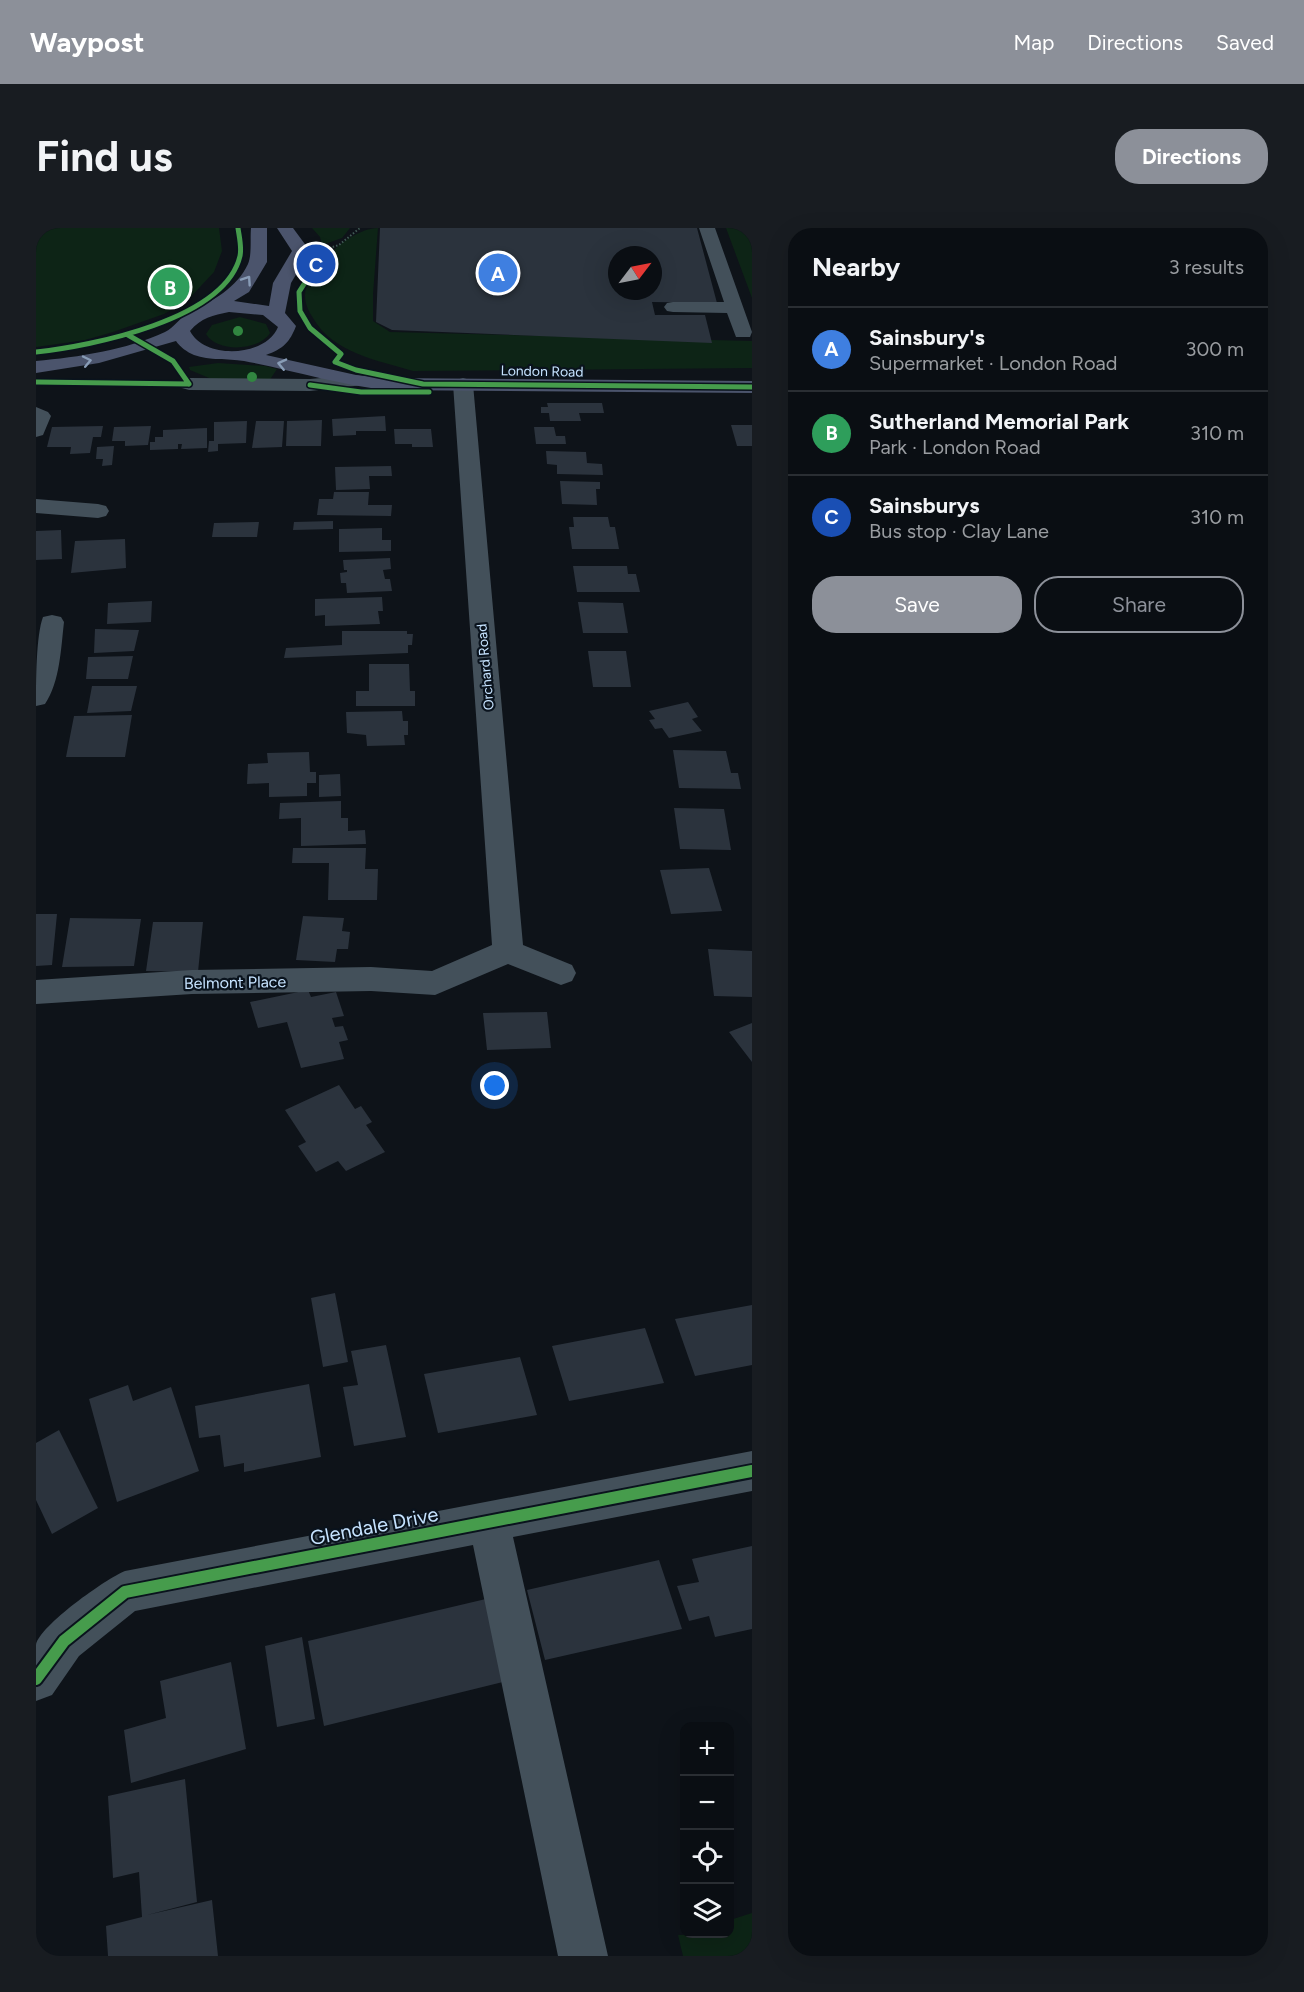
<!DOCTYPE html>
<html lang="en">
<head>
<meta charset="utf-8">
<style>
  :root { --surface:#0a0e13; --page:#181c21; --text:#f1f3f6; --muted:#999ca0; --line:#2a2e33; --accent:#8c9099 }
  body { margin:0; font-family:Figtree,sans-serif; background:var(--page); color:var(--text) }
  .controls { position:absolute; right:18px; bottom:18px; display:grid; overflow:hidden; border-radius:12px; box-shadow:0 6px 24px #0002 }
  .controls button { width:54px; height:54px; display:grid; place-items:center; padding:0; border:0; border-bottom:2px solid var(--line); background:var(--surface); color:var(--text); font:30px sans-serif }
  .compass { position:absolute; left:572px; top:18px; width:54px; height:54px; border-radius:50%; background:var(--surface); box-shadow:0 6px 24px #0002; rotate:58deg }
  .you { position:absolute; left:459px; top:858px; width:21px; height:21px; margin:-15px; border:4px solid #fff; border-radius:50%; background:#1a73e8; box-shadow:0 0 0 9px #1a73e833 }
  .badge { display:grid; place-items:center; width:39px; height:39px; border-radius:50%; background:var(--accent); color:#fff; font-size:20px; font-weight:700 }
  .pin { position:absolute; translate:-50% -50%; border:3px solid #fff; box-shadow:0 2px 6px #0006 }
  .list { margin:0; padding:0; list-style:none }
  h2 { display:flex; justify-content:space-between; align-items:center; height:78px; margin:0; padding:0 24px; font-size:26px }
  h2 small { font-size:20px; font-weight:400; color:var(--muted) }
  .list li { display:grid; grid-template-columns:39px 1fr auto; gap:18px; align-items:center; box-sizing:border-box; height:84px; padding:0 24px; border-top:2px solid var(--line) }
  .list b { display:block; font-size:22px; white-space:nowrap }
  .list p { margin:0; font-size:20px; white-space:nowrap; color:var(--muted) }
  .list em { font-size:20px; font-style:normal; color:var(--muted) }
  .actions { display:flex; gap:12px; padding:18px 24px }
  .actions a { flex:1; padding:14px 0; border:2px solid var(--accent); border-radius:24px; text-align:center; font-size:21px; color:var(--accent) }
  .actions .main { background:var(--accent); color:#fff }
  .icon { flex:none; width:33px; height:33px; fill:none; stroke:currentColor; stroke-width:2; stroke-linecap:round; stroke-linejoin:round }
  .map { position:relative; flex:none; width:716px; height:1728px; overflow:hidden; border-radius:24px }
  header { display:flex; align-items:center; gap:36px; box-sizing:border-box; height:84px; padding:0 30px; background:var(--accent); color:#fff }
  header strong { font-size:28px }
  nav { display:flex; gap:33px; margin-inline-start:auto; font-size:21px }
  .intro { display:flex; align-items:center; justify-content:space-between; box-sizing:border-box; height:144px; padding:0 36px }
  h1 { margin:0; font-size:42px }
  .button { padding:15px 27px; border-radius:24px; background:var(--accent); color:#fff; font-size:21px; font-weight:700 }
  main { display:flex; gap:36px; padding:0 36px }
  aside { flex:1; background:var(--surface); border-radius:24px; box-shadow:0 6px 24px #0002 }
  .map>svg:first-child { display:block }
</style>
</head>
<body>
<header>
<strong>Waypost</strong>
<nav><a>Map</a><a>Directions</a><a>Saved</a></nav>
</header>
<div class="intro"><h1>Find us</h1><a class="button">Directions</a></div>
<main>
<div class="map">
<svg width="716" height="1728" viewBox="0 0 716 1728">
  <rect width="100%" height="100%" fill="#0e1319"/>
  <path fill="#0d2416" d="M 0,0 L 183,0 L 186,23 L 178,44 L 150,74 L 128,86 L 77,104 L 49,112 L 0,119 Z
    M 276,0 L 314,0 L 306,10 L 286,17 L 284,9 Z
    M 342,0 L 337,66 L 337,93 L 354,104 L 716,113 L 716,140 L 377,143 C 341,132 297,125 277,90 C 271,81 267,71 270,60 C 274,48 284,38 291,29 C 302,16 325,0 342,0 Z
    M 690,0 L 716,0 L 716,70 Z
    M 204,89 L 230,96 L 234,105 C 223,123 181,125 170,106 L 176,97 Z
    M 182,135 L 229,138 L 241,141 L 233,153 L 185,155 L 154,142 L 153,139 Z
    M 716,1685 L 716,1728 L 647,1728 L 642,1707 L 694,1706 L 694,1692 Z"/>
  <path fill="#2b333d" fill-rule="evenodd" d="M 344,0 L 661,0 L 681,75 L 616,74 L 619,87 L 669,87 L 676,115 L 356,102 L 340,94 ZM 581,27 L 617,27 L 617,63 L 581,63 Z
    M 511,175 L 566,175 L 568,185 L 543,185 L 545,193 L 514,193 L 513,185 L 505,185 L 505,179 L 512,179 Z
    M 349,188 L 350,203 L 320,203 L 320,207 L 297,208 L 296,191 Z
    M 286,192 L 285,218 L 250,218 L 251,193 Z
    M 211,193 L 210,215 L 182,216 L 182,223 L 172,224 L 173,213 L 178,213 L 178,194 Z
    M 220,193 L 248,193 L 246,219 L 216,220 Z
    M 695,197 L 716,197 L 716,218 L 701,218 Z
    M 67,198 L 65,209 L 57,209 L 54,225 L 34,226 L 35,219 L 11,219 L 16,199 Z
    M 115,198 L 112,217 L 89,218 L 89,213 L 76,213 L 78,199 Z
    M 498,199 L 518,199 L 520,208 L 529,208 L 530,216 L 500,216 Z
    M 171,200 L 171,220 L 145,221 L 146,216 L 142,216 L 142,221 L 114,222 L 114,214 L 119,214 L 119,209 L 127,209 L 127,202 Z
    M 358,201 L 395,201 L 397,219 L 376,219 L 376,216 L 359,216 Z
    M 78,218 L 76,237 L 66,238 L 67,231 L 60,231 L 61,219 Z
    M 510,223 L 550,224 L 551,235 L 566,236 L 567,247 L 521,246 L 521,237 L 511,236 Z
    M 355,238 L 356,248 L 333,248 L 334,261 L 300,262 L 299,239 Z
    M 524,253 L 564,254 L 564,261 L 560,261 L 561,277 L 526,276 Z
    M 298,264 L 333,264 L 332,277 L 356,277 L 355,288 L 281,287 L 283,271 L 297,271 Z
    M 537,289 L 572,289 L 574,299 L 579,299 L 583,321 L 536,321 L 533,299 L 538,299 Z
    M 297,293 L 297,301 L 257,302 L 258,294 Z
    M 223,294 L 221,309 L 176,309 L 178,295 Z
    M 346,300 L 346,312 L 355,312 L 355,323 L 303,324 L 303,301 Z
    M 25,302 L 26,331 L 0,332 L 0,303 Z
    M 89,311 L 90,340 L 35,345 L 39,313 Z
    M 354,330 L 355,341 L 347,342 L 349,351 L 354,351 L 356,363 L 311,365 L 310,355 L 305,355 L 304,345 L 311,344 L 311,342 L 308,342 L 307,332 Z
    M 537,338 L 591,338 L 592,346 L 600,346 L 604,364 L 541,364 Z
    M 346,369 L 347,383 L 342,383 L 344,396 L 289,398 L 289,387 L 279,388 L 279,371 Z
    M 116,373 L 115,394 L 71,396 L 72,375 Z
    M 542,374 L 587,375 L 592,405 L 547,405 Z
    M 59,401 L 103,402 L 98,423 L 58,425 Z
    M 306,403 L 371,403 L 371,406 L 377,406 L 376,417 L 372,417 L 372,425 L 248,430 L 250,420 L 306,417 Z
    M 552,423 L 590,423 L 595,459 L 557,459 Z
    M 97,428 L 92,451 L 50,451 L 52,429 Z
    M 333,436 L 373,436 L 374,463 L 379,463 L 379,478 L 320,478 L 320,463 L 333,463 Z
    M 56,458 L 101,458 L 95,483 L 51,485 Z
    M 652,474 L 662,489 L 656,491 L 666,503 L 633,510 L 626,500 L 619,501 L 613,492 L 619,491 L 613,483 Z
    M 366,483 L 367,493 L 372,493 L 372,507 L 368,507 L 369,517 L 331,518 L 330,507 L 311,505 L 310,484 Z
    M 96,487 L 89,529 L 30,529 L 38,488 Z
    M 637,522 L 690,523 L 695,545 L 702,545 L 705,561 L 643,560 Z
    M 273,524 L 274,544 L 280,544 L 280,555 L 271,555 L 271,568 L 233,569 L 233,555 L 211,556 L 212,536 L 232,535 L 231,525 Z
    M 304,546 L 305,568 L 283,569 L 283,547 Z
    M 305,573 L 305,590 L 312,590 L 312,603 L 329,602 L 330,616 L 265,618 L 265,590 L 243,591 L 244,575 Z
    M 638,580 L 688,581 L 695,622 L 644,621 Z
    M 257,620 L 330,620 L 329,641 L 342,641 L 341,672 L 292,672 L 293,635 L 256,635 Z
    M 673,640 L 686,683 L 635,686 L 624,642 Z
    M 0,686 L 21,686 L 16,737 L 0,738 Z
    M 267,688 L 308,690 L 306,703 L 314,704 L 312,721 L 301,721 L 299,734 L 260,732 Z
    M 34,690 L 105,691 L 98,738 L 26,739 Z
    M 117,694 L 167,694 L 162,744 L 110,743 Z
    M 672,721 L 716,723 L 716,769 L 678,768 Z
    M 272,762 L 275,769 L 300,764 L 308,788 L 296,790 L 299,799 L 307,798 L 312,812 L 303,814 L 308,831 L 265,840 L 251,794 L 222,800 L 214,774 Z
    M 511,784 L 515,820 L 451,822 L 447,785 Z
    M 716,795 L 716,834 L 693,804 Z
    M 303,857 L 319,881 L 325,878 L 336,894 L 330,897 L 349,924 L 310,943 L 302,933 L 280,944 L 262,918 L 270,914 L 249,882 Z
    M 299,1065 L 312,1134 L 287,1139 L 275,1070 Z
    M 716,1077 L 716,1137 L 659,1148 L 639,1091 Z
    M 609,1100 L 628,1155 L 533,1173 L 516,1118 Z
    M 350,1117 L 370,1209 L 318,1218 L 307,1159 L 322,1157 L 315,1123 Z
    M 484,1129 L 501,1187 L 402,1205 L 388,1146 Z
    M 273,1156 L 285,1229 L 208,1244 L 208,1235 L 188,1239 L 184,1207 L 163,1210 L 159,1178 Z
    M 92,1157 L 97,1173 L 135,1159 L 163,1243 L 81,1274 L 53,1171 Z
    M 23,1202 L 62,1280 L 16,1306 L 0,1272 L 0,1215 Z
    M 716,1318 L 716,1401 L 679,1409 L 673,1388 L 653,1393 L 641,1358 L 663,1354 L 656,1331 Z
    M 623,1332 L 646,1401 L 509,1432 L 491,1362 Z
    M 454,1370 L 475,1452 L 288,1498 L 272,1413 Z
    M 266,1409 L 279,1491 L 241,1499 L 229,1418 Z
    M 195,1434 L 210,1521 L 95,1555 L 88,1502 L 130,1490 L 124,1453 Z
    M 149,1551 L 161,1674 L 111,1687 L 176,1672 L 182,1728 L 72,1728 L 70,1698 L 106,1689 L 103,1644 L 77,1650 L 72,1568 Z"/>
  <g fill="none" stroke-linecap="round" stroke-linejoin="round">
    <path stroke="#405a54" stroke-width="2" stroke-dasharray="1.5 2" stroke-linecap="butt" d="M 290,21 L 303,17 L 324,0"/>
    <path fill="#43505a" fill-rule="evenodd" d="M 663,0 L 679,0 L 716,104 L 714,109 L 700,109 L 691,85 L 637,84 L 631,83 L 628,79 L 631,75 L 637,74 L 688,74 Z
      M 320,147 L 327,149 L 330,153 L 327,157 L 274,163 L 153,162 L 146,160 L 143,156 L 146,152 L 153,150 L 274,151 Z
      M 427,150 L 434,152 L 437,156 L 487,717 L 536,737 L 540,745 L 536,753 L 525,757 L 472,736 L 399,767 L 335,763 L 156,766 L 0,776 L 0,752 L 156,742 L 335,739 L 396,743 L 456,717 L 417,156 L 420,152 Z
      M 0,179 L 12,184 L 15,188 L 7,207 L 0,209 Z
      M 0,271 L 62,276 L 70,278 L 73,283 L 70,288 L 62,290 L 0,285 Z
      M 16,387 L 25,389 L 28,394 C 25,420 24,454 9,476 L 0,478 C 0,455 0,407 7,389 Z
      M 716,1223 L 716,1263 L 477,1309 L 572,1728 L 522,1728 L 437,1317 L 99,1383 L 43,1428 L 16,1467 L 0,1473 C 0,1455 0,1434 0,1417 C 3,1398 71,1350 89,1343 Z"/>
    <path fill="#4b546c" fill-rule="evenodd" d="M 215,0 L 231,0 L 231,34 L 213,64 L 198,73 L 233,78 L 237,55 L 256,23 L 241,0 L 257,0 L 274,23 L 255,55 L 249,85 L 260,98 C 254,114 247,121 230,127 L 320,147 L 352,150 L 716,153 L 716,165 L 352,162 C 303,157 256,142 208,133 C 191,130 174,133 158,127 C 151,124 144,119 140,113 L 63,135 L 0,145 L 0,133 C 43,129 90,122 129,104 C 139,99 144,89 154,84 C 176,73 201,60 212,36 C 216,27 214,11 215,0 ZM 193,84 L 227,87 L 242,99 C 230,129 169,132 154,103 C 165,90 177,87 193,84 Z"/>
    <g stroke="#0a131d" stroke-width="8">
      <path id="cycleway-far1" d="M 283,23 L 277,42 L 263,64 L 264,83 L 274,100 L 305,126 L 299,134 L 320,142 L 387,156 L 716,159
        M 92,107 L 137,133 L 153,156
        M 0,124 C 55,118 189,92 204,28 C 206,19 203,8 202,0
        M 0,154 L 153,156
        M 274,157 L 325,164 L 393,164"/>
    </g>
    <g stroke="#0a131d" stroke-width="16">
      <path id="cycleway" d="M 0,1451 L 28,1413 L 89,1364 L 716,1243"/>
    </g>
    <use href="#cycleway-far1" stroke="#469c4c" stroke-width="5"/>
    <use href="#cycleway" stroke="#469c4c" stroke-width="12"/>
  </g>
  <g fill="#318640">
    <circle cx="202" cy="103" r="5"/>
    <circle cx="216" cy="149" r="5"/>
  </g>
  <defs><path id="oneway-chevron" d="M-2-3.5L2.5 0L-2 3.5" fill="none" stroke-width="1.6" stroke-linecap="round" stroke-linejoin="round" transform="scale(1.5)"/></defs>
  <g stroke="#889cb6">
    <use href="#oneway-chevron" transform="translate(211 52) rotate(-56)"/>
    <use href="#oneway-chevron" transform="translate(51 133) rotate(-12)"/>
    <use href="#oneway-chevron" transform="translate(246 136) rotate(-167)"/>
  </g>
  <g text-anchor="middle" stroke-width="4.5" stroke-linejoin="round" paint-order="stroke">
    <g font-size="14" fill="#c6e3ff" stroke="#0a131d">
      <text transform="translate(506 143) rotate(1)" y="5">London Road</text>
      <text transform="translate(449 439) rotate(-95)" y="5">Orchard Road</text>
    </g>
    <g font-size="16" fill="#c6e3ff" stroke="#0a131d">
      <text transform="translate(199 754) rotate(-1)" y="6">Belmont Place</text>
    </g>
    <g font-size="20" fill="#c6e3ff" stroke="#0a131d">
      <text transform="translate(338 1298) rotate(-11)" y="7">Glendale Drive</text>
    </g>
  </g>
</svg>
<div class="controls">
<button>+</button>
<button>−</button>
<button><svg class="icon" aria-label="locate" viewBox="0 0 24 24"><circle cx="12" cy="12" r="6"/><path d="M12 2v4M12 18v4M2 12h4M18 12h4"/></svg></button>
<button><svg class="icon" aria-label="layers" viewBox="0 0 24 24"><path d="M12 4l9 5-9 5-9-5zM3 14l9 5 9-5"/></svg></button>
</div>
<svg class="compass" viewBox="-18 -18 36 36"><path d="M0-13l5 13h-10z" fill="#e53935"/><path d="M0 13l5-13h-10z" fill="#999ca0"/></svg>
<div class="you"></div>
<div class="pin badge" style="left:462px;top:45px;background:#3f7fe0">A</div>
<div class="pin badge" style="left:134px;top:59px;background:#2e9e5b">B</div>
<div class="pin badge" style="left:280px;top:36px;background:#1a4fb4">C</div>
</div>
<aside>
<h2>Nearby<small>3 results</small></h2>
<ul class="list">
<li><span class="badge" style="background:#3f7fe0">A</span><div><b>Sainsbury's</b><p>Supermarket · London Road</p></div><em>300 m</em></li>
<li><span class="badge" style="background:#2e9e5b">B</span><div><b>Sutherland Memorial Park</b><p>Park · London Road</p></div><em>310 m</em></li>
<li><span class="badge" style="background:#1a4fb4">C</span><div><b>Sainsburys</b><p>Bus stop · Clay Lane</p></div><em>310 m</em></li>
</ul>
<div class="actions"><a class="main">Save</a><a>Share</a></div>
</aside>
</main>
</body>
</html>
